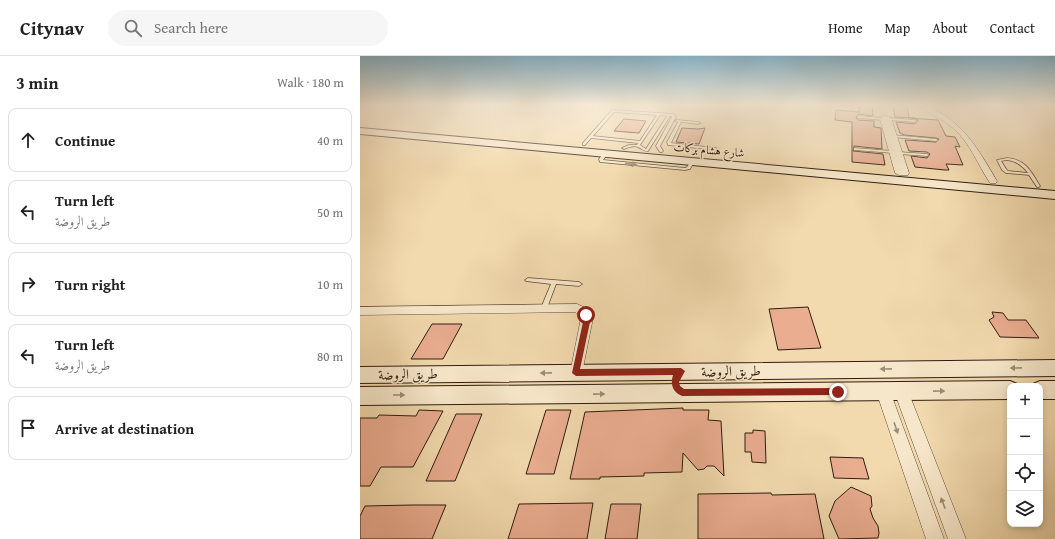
<!DOCTYPE html>
<html lang="en">
<head>
<meta charset="utf-8">
<style>
  :root { --surface:#fff; --page:#f6f6f6; --text:#222; --muted:#767676; --line:#e0e0e0 }
  body { margin:0; font-family:"Gentium Book Plus",Amiri,serif; background:var(--page); color:var(--text) }
  .controls { position:absolute; right:12px; bottom:12px; display:grid; overflow:hidden; border-radius:8px; box-shadow:0 2px 6px #0003 }
  .controls button { width:36px; height:36px; display:grid; place-items:center; padding:0; border:0; border-bottom:1px solid var(--line); background:var(--surface); color:var(--text); font:20px sans-serif }
  .stop { position:absolute; width:12px; height:12px; margin:-9px; border:3px solid #8f2418; border-radius:50%; background:#fff }
  .stop.end { background:#8f2418; border-color:#fff; box-shadow:0 1px 4px #0008 }
  .list { margin:0; padding:0; list-style:none }
  h2 { display:flex; justify-content:space-between; align-items:center; height:52px; margin:0; padding:0 16px; font-size:17px }
  h2 small { font-size:13px; font-weight:400; color:var(--muted) }
  .list li { display:grid; grid-template-columns:26px 1fr auto; gap:12px; align-items:center; box-sizing:border-box; height:64px; margin:0 8px 8px; padding:0 8px; border:1px solid var(--line); border-radius:8px }
  .list b { display:block; font-size:15px; white-space:nowrap }
  .list p { margin:0; font-size:13px; white-space:nowrap; color:var(--muted) }
  .list em { font-size:13px; font-style:normal; color:var(--muted) }
  .icon { flex:none; width:22px; height:22px; fill:none; stroke:currentColor; stroke-width:2; stroke-linecap:round; stroke-linejoin:round }
  .map { position:relative; flex:none; width:695px; height:483px; overflow:hidden }
  header { display:flex; align-items:center; gap:24px; box-sizing:border-box; height:56px; padding:0 20px; background:var(--surface); border-bottom:1px solid var(--line) }
  header strong { font-size:19px }
  nav { display:flex; gap:22px; margin-inline-start:auto; font-size:14px }
  .search { width:280px; height:36px; background:var(--page); display:flex; align-items:center; gap:10px; box-sizing:border-box; padding:0 14px; border-radius:22px; color:var(--muted); font-size:15px }
  main { display:flex }
  aside { flex:1; background:var(--surface) }
  .map>svg:first-child { display:block }
</style>
</head>
<body>
<header>
<strong>Citynav</strong>
<div class="search"><svg class="icon" aria-label="search" viewBox="0 0 24 24"><circle cx="10" cy="10" r="6"/><path d="M15 15l6 6"/></svg>Search here</div>
<nav><a>Home</a><a>Map</a><a>About</a><a>Contact</a></nav>
</header>
<main>
<aside>
<h2>3 min<small>Walk · 180 m</small></h2>
<ul class="list">
<li><svg class="icon" aria-label="ahead" viewBox="0 0 24 24"><path d="M12 20V5M6 11l6-6 6 6"/></svg><div><b>Continue</b></div><em>40 m</em></li>
<li><svg class="icon" aria-label="left" viewBox="0 0 24 24"><path d="M17 20v-9H6M10 6l-5 5 5 5"/></svg><div><b>Turn left</b><p>طريق الروضة</p></div><em>50 m</em></li>
<li><svg class="icon" aria-label="right" viewBox="0 0 24 24"><path d="M7 20v-9h11M14 6l5 5-5 5"/></svg><div><b>Turn right</b></div><em>10 m</em></li>
<li><svg class="icon" aria-label="left" viewBox="0 0 24 24"><path d="M17 20v-9H6M10 6l-5 5 5 5"/></svg><div><b>Turn left</b><p>طريق الروضة</p></div><em>80 m</em></li>
<li><svg class="icon" aria-label="arrive" viewBox="0 0 24 24"><path d="M6 21V4h12l-3 4 3 4H6"/></svg><div><b>Arrive at destination</b></div></li>
</ul>
</aside>
<div class="map">
<svg width="695" height="483" viewBox="0 0 695 483">
  <rect width="100%" height="100%" fill="#f2daae"/>
  <filter id="stains"><feTurbulence type="fractalNoise" baseFrequency=".005" numOctaves="4"/><feColorMatrix values="0 0 0 0 .2 0 0 0 0 .09 0 0 0 0 .02 0 0 0 .5 -.17"/></filter>
  <radialGradient id="worn" r=".72"><stop offset=".6" stop-color="#630" stop-opacity="0"/><stop offset="1" stop-color="#630" stop-opacity=".3"/></radialGradient>
  <path fill="#eaad90" stroke="#301c10" d="M 499,49 L 512,49 L 513,60 L 498,58 L 496,62 L 498,64 L 514,65 L 514,71 L 521,72 L 522,93 L 494,90 L 493,95 L 523,98 L 525,109 L 492,106 L 492,66 L 475,64 L 476,54 L 499,56 Z
    M 533,49 L 547,50 L 549,62 L 578,64 L 586,80 L 595,81 L 600,91 L 595,90 L 603,109 L 586,108 L 589,114 L 585,114 L 555,111 L 551,100 L 567,102 L 570,98 L 567,96 L 549,95 L 545,84 L 576,86 L 579,83 L 576,82 L 544,79 L 540,77 L 536,66 L 555,68 L 558,64 L 555,62 L 535,61 Z
    M 264,63 L 286,65 L 279,77 L 254,75 Z
    M 322,72 L 338,73 L 345,72 L 339,88 L 316,86 Z
    M 448,251 L 461,292 L 418,294 L 409,253 Z
    M 632,256 L 643,257 L 648,264 L 666,264 L 679,282 L 640,281 L 629,264 L 634,261 Z
    M 72,268 L 102,268 L 83,303 L 51,303 Z
    M 323,352 L 323,354 L 349,354 L 348,364 L 361,365 L 364,420 L 354,410 L 347,410 L 344,413 L 338,414 L 323,397 L 322,416 L 284,417 L 284,420 L 240,421 L 240,423 L 210,423 L 225,356 Z
    M 59,354 L 83,355 L 53,411 L 21,411 L 10,430 L 0,430 L 0,362 L 17,362 L 19,359 L 56,360 Z
    M 186,354 L 211,354 L 194,418 L 166,418 Z
    M 96,358 L 122,358 L 95,425 L 66,425 Z
    M 393,374 L 405,375 L 406,407 L 392,406 L 391,396 L 385,396 L 385,377 L 393,377 Z
    M 470,401 L 503,402 L 509,423 L 474,422 Z
    M 491,431 L 511,440 L 512,450 L 510,453 L 513,462 L 518,470 L 519,477 L 518,482 L 479,483 L 469,460 L 475,445 Z
    M 411,437 L 412,439 L 455,438 L 464,483 L 338,483 L 338,438 Z
    M 233,447 L 227,483 L 148,483 L 159,448 Z
    M 251,448 L 281,448 L 277,483 L 245,483 Z
    M 52,449 L 86,449 L 72,483 L 0,483 L 0,460 L 5,450 Z"/>
  <g fill="none" stroke-linecap="round" stroke-linejoin="round">
    <g stroke="#604c38" stroke-width="1.5">
      <path id="lane" d="M 252,54 L 314,58 L 316,61 L 300,90 L 303,95 L 302,96 L 300,96 L 296,90 L 312,61 L 312,60 L 310,60 L 288,95 C 283,95 283,93 278,91 C 273,89 269,91 264,93 L 262,92 L 269,89 L 277,89 L 278,87 L 231,82 L 225,89 L 223,89 L 223,87 ZM 254,56 L 297,59 L 280,85 L 233,80 ZM 300,59 L 307,60 L 286,93 L 280,89 Z
        M 499,60 L 523,62 L 525,63 L 523,64 L 498,62 L 498,60 Z
        M 528,62 L 555,64 L 557,65 L 555,66 L 527,64 L 526,63 Z
        M 317,64 L 338,66 L 340,67 L 338,68 L 321,66 L 311,87 L 355,92 L 356,92 L 356,94 L 308,89 L 307,86 L 318,66 L 315,65 Z
        M 532,79 L 576,83 L 578,84 L 576,85 L 533,81 L 531,80 Z
        M 494,92 L 533,95 L 535,96 L 533,97 L 495,94 L 494,94 Z
        M 538,96 L 567,98 L 569,99 L 567,100 L 539,98 L 537,97 Z
        M 244,97 L 247,98 L 243,104 L 325,112 L 327,111 L 331,105 L 334,106 L 330,113 L 325,114 L 240,106 L 239,103 Z
        M 647,102 C 665,103 671,115 680,130 L 679,131 L 677,131 L 669,119 L 646,117 L 642,114 L 637,104 ZM 647,104 C 656,105 662,109 668,117 L 648,115 L 646,113 L 641,105 Z
        M 168,222 L 219,226 L 222,228 L 219,230 L 196,228 L 187,252 L 186,254 L 182,254 L 181,252 L 191,228 L 166,225 L 165,224 Z"/>
    </g>
    <g stroke="#604c38" stroke-width="1">
      <path id="street" d="M 558,49 C 566,48 573,52 581,57 C 608,74 621,98 637,125 L 636,127 L 630,127 C 618,109 610,87 594,73 C 583,62 568,58 558,49 Z
        M 524,59 L 531,62 L 549,117 L 548,119 L 539,119 L 535,117 L 520,63 Z
        M 217,248 L 228,253 L 233,262 L 222,317 L 221,321 L 216,323 L 211,321 L 210,317 L 221,262 L 215,256 L 0,259 L 0,251 Z
        M 523,329 L 528,331 L 530,335 L 584,483 L 566,483 L 516,335 L 518,331 Z
        M 541,329 L 546,331 L 548,335 L 606,483 L 588,483 L 534,335 L 536,331 Z"/>
    </g>
    <g stroke="#301c10" stroke-width="2">
      <path id="secondary" d="M 0,72 L 695,135 L 695,143 L 0,78 Z
        M 695,304 L 695,320 L 0,327 L 0,311 Z
        M 650,325 L 657,328 L 658,330 L 650,330 L 650,343 L 0,349 L 0,331 Z
        M 680,325 L 695,325 L 695,343 L 680,343 L 680,330 L 672,330 L 673,328 Z"/>
    </g>
    <use href="#lane" fill="#f7e7ca" fill-rule="evenodd"/>
    <use href="#street" fill="#f7e7ca" fill-rule="evenodd"/>
    <use href="#secondary" fill="#f7e7ca" fill-rule="evenodd"/>
  </g>
  <defs><path id="oneway-solid" d="M-6-.8H1V-3.2L6.5 0L1 3.2V.8H-6Z"/></defs>
  <g fill="#9d8c76">
    <use href="#oneway-solid" transform="translate(271 108) rotate(6)"/>
    <use href="#oneway-solid" transform="translate(656 312) rotate(179)"/>
    <use href="#oneway-solid" transform="translate(526 313) rotate(179)"/>
    <use href="#oneway-solid" transform="translate(186 317) rotate(179)"/>
    <use href="#oneway-solid" transform="translate(579 335) rotate(-1)"/>
    <use href="#oneway-solid" transform="translate(239 338) rotate(-1)"/>
    <use href="#oneway-solid" transform="translate(39 339)"/>
    <use href="#oneway-solid" transform="translate(536 372) rotate(71)"/>
    <use href="#oneway-solid" transform="translate(583 447) rotate(-111)"/>
  </g>
  <linearGradient id="sky" x2="0" y2="1"><stop stop-color="#89b7ce"/><stop offset="0.42" stop-color="#f9eedb"/><stop offset="1" stop-color="#f9eedb" stop-opacity="0"/></linearGradient>
  <rect width="695" height="116" fill="url(#sky)"/>
  <path fill="#8f2418" d="M 226,256 L 229,259 L 230,266 L 220,313 L 321,312 L 325,315 L 319,326 L 320,330 L 324,333 L 478,332 L 482,336 L 478,339 L 322,340 C 313,336 310,329 313,319 L 216,320 L 212,317 L 223,266 L 223,259 Z"/>
  <g text-anchor="middle" stroke-width="3" stroke-linejoin="round" paint-order="stroke">
    <g font-size="12" fill="#301c10" stroke="#f7e7ca">
      <text transform="translate(349 94) rotate(5)" y="4">شارع هشام بركات</text>
    </g>
    <g font-size="14" fill="#301c10" stroke="#f7e7ca">
      <text transform="translate(371 315) rotate(-1)" y="5">طريق الروضة</text>
      <text transform="translate(48 318) rotate(-1)" y="5">طريق الروضة</text>
    </g>
  </g>
  <rect width="100%" height="100%" filter="url(#stains)"/>
  <rect width="100%" height="100%" fill="url(#worn)"/>
</svg>
<div class="controls">
<button>+</button>
<button>−</button>
<button><svg class="icon" aria-label="locate" viewBox="0 0 24 24"><circle cx="12" cy="12" r="6"/><path d="M12 2v4M12 18v4M2 12h4M18 12h4"/></svg></button>
<button><svg class="icon" aria-label="layers" viewBox="0 0 24 24"><path d="M12 4l9 5-9 5-9-5zM3 14l9 5 9-5"/></svg></button>
</div>
<div class="stop" style="left:226px;top:259px"></div>
<div class="stop end" style="left:478px;top:336px"></div>
</div>
</main>
</body>
</html>
